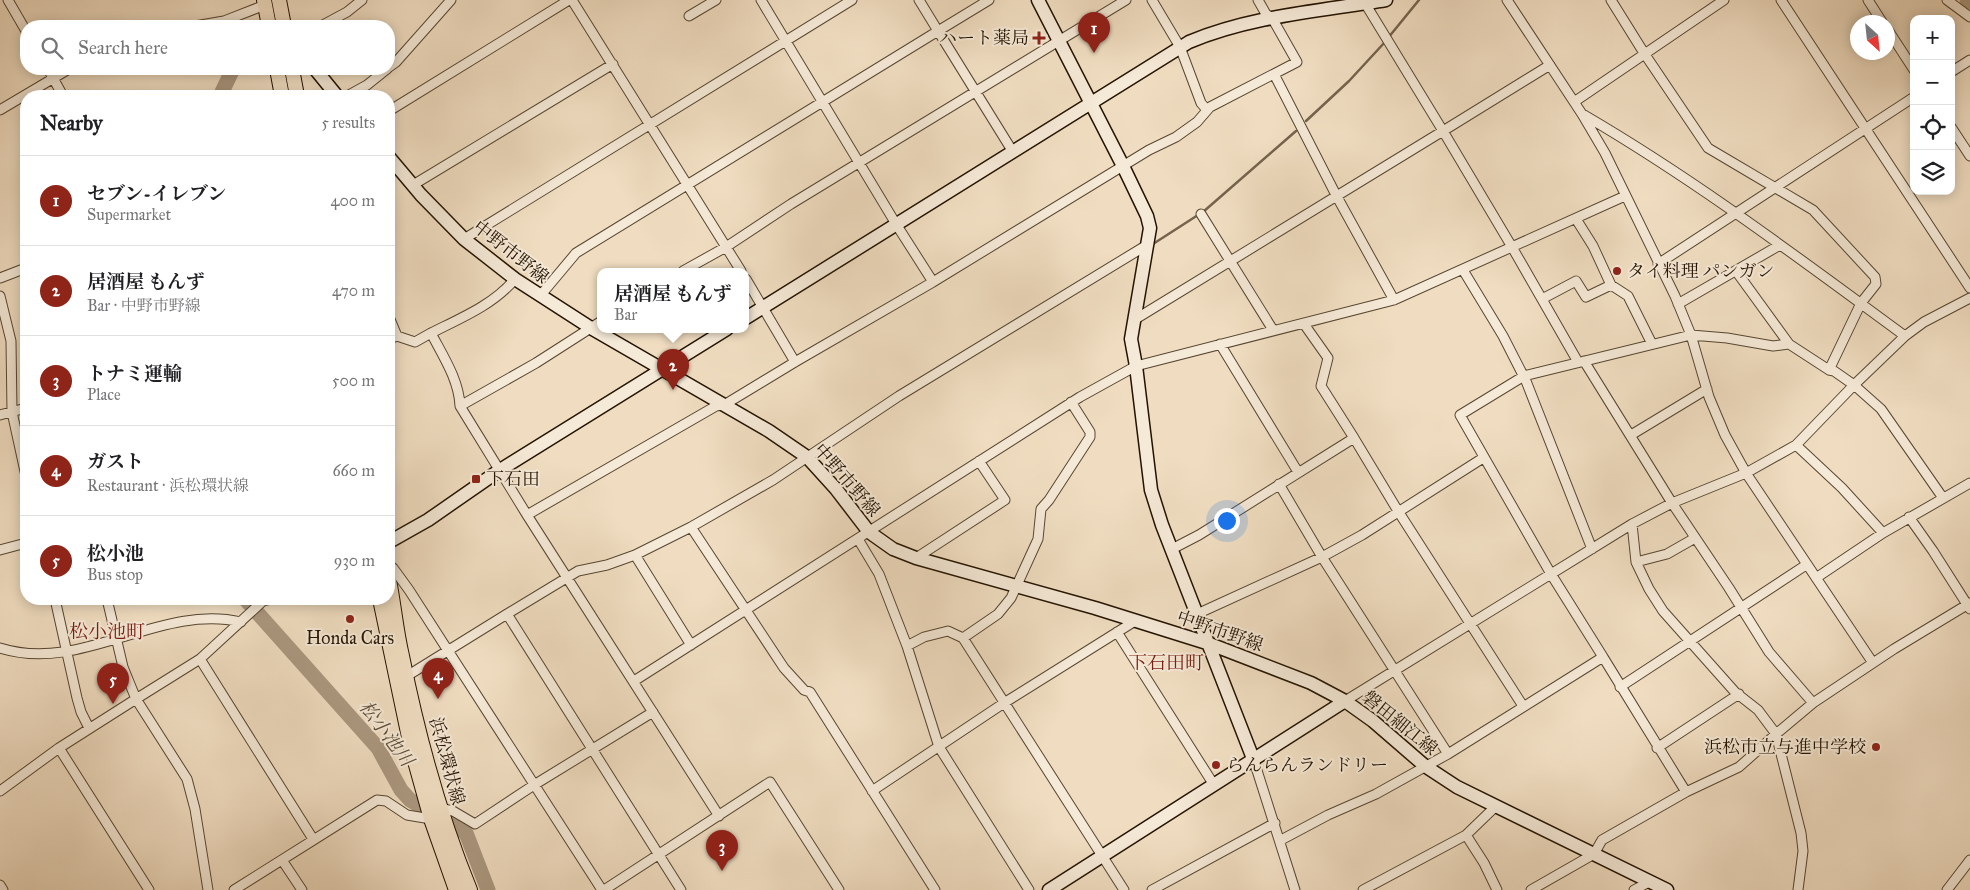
<!DOCTYPE html>
<html lang="en">
<head>
<meta charset="utf-8">
<style>
  :root { --surface:#fff; --page:#f6f6f6; --text:#202124; --muted:#757577; --line:#e0e0e0; --accent:#8f2418 }
  body { margin:0; font-family:"IM FELL Great Primer","Noto Serif JP",serif; background:var(--page); color:var(--text) }
  .controls { position:absolute; right:15px; top:15px; display:grid; overflow:hidden; border-radius:10px; box-shadow:0 2px 12px #0003 }
  .controls button { width:45px; height:45px; display:grid; place-items:center; padding:0; border:0; border-bottom:1px solid var(--line); background:var(--surface); color:var(--text); font:25px sans-serif }
  .compass { position:absolute; left:1850px; top:15px; width:45px; height:45px; border-radius:50%; background:var(--surface); box-shadow:0 2px 12px #0003; rotate:153deg }
  .you { position:absolute; left:1226px; top:520px; width:18px; height:18px; margin:-12px; border:4px solid #fff; border-radius:50%; background:#1a73e8; box-shadow:0 0 0 8px #1a73e833 }
  .badge { display:grid; place-items:center; width:32px; height:32px; border-radius:50%; background:var(--accent); color:#fff; font-size:16px; font-weight:700 }
  .pin { position:absolute; translate:-50% -41px; filter:drop-shadow(0 1px 2px #0008) }
  .pin::after { content:''; position:absolute; top:26px; width:18px; height:15px; background:inherit; clip-path:polygon(0 0,100% 0,50% 100%) }
  .popup { position:absolute; left:597px; top:268px; width:152px; height:65px; box-sizing:border-box; display:grid; place-content:center; border-radius:10px; background:var(--surface); filter:drop-shadow(0 1px 4px #0005); font-size:16px; white-space:nowrap; color:var(--muted) }
  .popup b { font-size:19px; color:var(--text) }
  .popup::after { content:''; position:absolute; left:50%; top:100%; margin-left:-10px; border:10px solid transparent; border-top-color:var(--surface) }
  .list { margin:0; padding:0; list-style:none }
  h2 { display:flex; justify-content:space-between; align-items:center; height:65px; margin:0; padding:0 20px; font-size:21px }
  h2 small { font-size:16px; font-weight:400; color:var(--muted) }
  .list li { display:grid; grid-template-columns:32px 1fr auto; gap:15px; align-items:center; box-sizing:border-box; height:90px; padding:0 20px; border-top:1px solid var(--line) }
  .list b { display:block; font-size:19px; white-space:nowrap }
  .list p { margin:0; font-size:16px; white-space:nowrap; color:var(--muted) }
  .list em { font-size:16px; font-style:normal; color:var(--muted) }
  .icon { flex:none; width:28px; height:28px; fill:none; stroke:currentColor; stroke-width:2; stroke-linecap:round; stroke-linejoin:round }
  .map { position:relative; flex:none; width:1970px; height:890px; overflow:hidden }
  .search { position:absolute; background:var(--surface); box-shadow:0 2px 12px #0003; left:20px; top:20px; width:375px; height:55px; display:flex; align-items:center; gap:12px; box-sizing:border-box; padding:0 18px; border-radius:20px; color:var(--muted); font-size:19px }
  .panel { position:absolute; background:var(--surface); box-shadow:0 2px 12px #0003; left:20px; top:90px; width:375px; height:515px; border-radius:20px }
  .map>svg:first-child { display:block }
</style>
</head>
<body>
<div class="map">
<svg width="1970" height="890" viewBox="0 0 1970 890">
  <rect width="100%" height="100%" fill="#f0ddc1"/>
  <filter id="stains"><feTurbulence type="fractalNoise" baseFrequency=".004" numOctaves="4"/><feColorMatrix values="0 0 0 0 .2 0 0 0 0 .09 0 0 0 0 .02 0 0 0 .5 -.17"/></filter>
  <radialGradient id="worn" r=".72"><stop offset=".6" stop-color="#630" stop-opacity="0"/><stop offset="1" stop-color="#630" stop-opacity=".3"/></radialGradient>
  <g fill="none" stroke-linecap="round" stroke-linejoin="round">
    <path stroke="#75634d" stroke-width="2.5" d="M 1388,38 L 1419,0
      M 1306,121 L 1349,81 L 1385,42
      M 1203,212 L 1296,131
      M 1153,244 L 1198,215"/>
    <path stroke="#ab9880" stroke-width="15" d="M 1967,0 L 1970,2
      M 220,96 L 233,69
      M 245,599 L 378,748 L 401,790 L 410,800 L 466,833 L 488,890"/>
    <g stroke="#574631" stroke-width="11">
      <path id="street" d="M 8,0 L 26,31
        M 572,0 L 741,271
        M 761,0 L 896,224 L 933,282
        M 989,0 L 938,31 L 1013,152
        M 1152,0 L 1180,47 L 1201,103 L 1207,110
        M 1363,0 L 1443,131 L 1550,65
        M 1507,0 L 1582,114 L 1605,153 L 1675,296 L 1691,335 L 1709,397 L 1725,435 L 1746,473 L 1873,663
        M 1611,0 L 1644,53 L 1708,148 L 1813,210 L 1875,277 L 1876,284 L 1861,303 L 1829,370
        M 1781,0 L 1970,288
        M 1868,0 L 1882,22
        M 1947,0 L 1970,17
        M 689,16 L 716,0
        M 195,26 L 224,21 L 265,5
        M 321,26 L 347,12 L 362,0
        M 1888,30 L 1914,70
        M 389,67 L 396,62 L 451,0
        M 48,69 L 63,96
        M 1951,72 L 1970,60
        M 1274,74 L 1336,195 L 1394,300
        M 347,96 L 367,85 L 387,69
        M 1574,102 L 1724,0
        M 0,110 L 69,69
        M 389,111 L 569,0
        M 1584,115 C 1697,181 1800,259 1905,336
        M 1951,127 L 1970,156
        M 413,185 L 613,64
        M 1201,214 L 1273,330
        M 1576,219 L 1593,246 L 1611,285 L 1628,296 L 1652,344
        M 464,239 L 852,0
        M 1658,264 L 1914,97
        M 1463,270 L 1503,336 L 1526,381 L 1592,549
        M 683,271 L 726,247 L 791,204 L 1126,0
        M 1736,271 L 1789,344
        M 0,278 L 26,268
        M 746,279 L 795,362
        M 0,296 L 11,341 L 12,412 L 26,476
        M 540,296 L 576,253 L 938,31 L 919,0
        M 1542,299 L 1576,281 L 1586,297 L 1611,285
        M 1678,304 L 1780,245
        M 389,317 L 397,336
        M 1134,320 L 1443,131 L 1512,247 L 1578,362
        M 600,322 L 536,363 L 460,406 L 527,515 L 719,816
        M 1304,324 L 1328,358 L 1321,386 L 1354,438
        M 389,339 L 397,336 L 415,342 L 431,333
        M 1220,344 L 1298,472
        M 1584,361 L 1672,503 L 1729,588 L 1769,652 L 1813,703
        M 1071,402 L 1090,432 L 1090,437 L 1049,500 L 1041,509 L 1038,539 L 1011,598 L 998,614 L 963,638 L 1124,890
        M 460,406 C 459,380 443,356 431,333 C 461,318 493,305 515,279
        M 0,415 L 26,408
        M 1631,435 L 1707,389
        M 1796,445 L 1842,488 L 1883,533
        M 1279,484 L 1322,557 L 1448,754
        M 527,515 L 716,406 L 724,405 L 795,362 L 933,282 L 1149,150 L 1176,137 L 1197,122 L 1210,107 L 1297,62 L 1272,18 L 1266,14 L 1258,0
        M 1909,517 L 1933,551 L 1970,609
        M 1632,524 L 1636,562 L 1649,589 L 1663,611 L 1735,692 L 1758,710 L 1776,734 L 1801,833 L 1803,851 L 1798,890
        M 691,527 L 773,480 L 899,396 L 1147,245
        M 858,539 L 879,574 L 907,646 L 939,747 L 1029,890
        M 1172,549 L 1199,535 L 1354,438 L 1398,511 L 1523,706
        M 0,550 L 26,543
        M 635,555 L 691,645
        M 916,558 L 1005,500 L 979,461
        M 1636,562 L 1667,554 L 1695,538
        M 389,565 L 393,568 L 409,590 L 602,890
        M 1816,578 L 1883,533 L 1970,483
        M 55,599 L 77,698 L 81,712 L 89,728
        M 107,599 L 123,667 L 136,699 L 200,659 L 263,601 L 272,599
        M 1197,614 L 1322,557 L 1362,535 L 1483,458
        M 1117,632 L 1214,785
        M 907,646 L 924,637 L 948,631 L 963,638
        M 0,648 C 82,674 159,603 241,622
        M 1603,657 L 1686,792
        M 200,659 L 313,839
        M 407,676 L 507,614
        M 634,681 L 1080,397 L 1136,366 L 1394,300 L 1625,196
        M 1620,687 L 1806,565
        M 1345,701 L 1632,524 L 1672,503 L 1746,473 L 1796,445 L 1854,385 L 1905,336 L 1924,322 L 1970,298
        M 59,748 L 149,890
        M 1657,748 L 1739,694
        M 1254,761 L 1295,890
        M 0,791 L 59,748 L 136,699 L 187,779 L 195,809 L 208,890
        M 872,791 L 1004,703 L 1135,621
        M 439,808 L 453,811 L 475,824 L 534,785 L 653,712
        M 1466,835 L 1484,863 L 1497,890
        M 1281,840 L 1328,815 L 1376,794 L 1448,754 L 1603,657 L 1551,574 L 1460,415 L 1524,376 L 1691,335 L 1727,338 L 1773,346 L 1789,344 L 1829,370 L 1834,371 L 1854,385 L 1881,409 L 1943,498
        M 282,860 L 302,890
        M 0,885 L 3,890
        M 234,890 L 377,800 L 386,801 L 407,815 L 431,819
        M 604,890 L 770,782 L 839,890
        M 681,890 L 507,614 L 578,571 L 607,565 L 635,555 L 691,527 L 784,668 L 804,690 L 810,692 L 935,890
        M 1152,890 L 1275,823
        M 1363,890 L 1466,835 L 1495,807
        M 1531,890 L 1594,854 L 1602,840 L 1686,792 L 1739,767 L 1776,734 L 1813,703 L 1894,649 L 1970,603
        M 1634,890 L 1649,882
        M 1947,890 L 1970,860"/>
    </g>
    <g stroke="#241301" stroke-width="15">
      <path id="secondary" d="M 1038,0 L 1123,166 L 1147,216 L 1150,228 L 1131,339 L 1136,366 L 1151,490 L 1162,525 L 1254,761
        M 315,69 L 337,96
        M 389,157 L 421,195 L 464,239 L 515,279 L 591,328 L 769,431 L 807,457 L 836,489 L 869,532 L 893,549 L 916,558 L 1095,608 L 1210,644 L 1311,683 L 1345,701 L 1373,721 L 1425,766 L 1457,787 L 1667,890
        M 746,318 L 1189,42 C 1251,16 1320,11 1386,0
        M 389,542 L 428,520 L 500,470 L 727,329
        M 1049,890 L 1345,701"/>
    </g>
    <g stroke="#241301" stroke-width="16">
      <path id="primary" d="M 264,0 L 269,26
        M 279,0 L 284,26
        M 277,69 L 282,96
        M 292,69 L 297,96
        M 389,580 C 394,605 396,631 402,656 C 418,736 439,814 470,890
        M 380,599 L 411,747 L 431,819 L 456,890"/>
    </g>
    <use href="#street" stroke="#f5e9d7" stroke-width="9"/>
    <use href="#secondary" stroke="#f5e9d7" stroke-width="12"/>
    <use href="#primary" stroke="#f0ddc1" stroke-width="14"/>
  </g>
  <g fill="#8f2418" stroke="#f5e9d7" stroke-width="2">
    <path d="M1036.5 30.5h5v5h5v5h-5v5h-5v-5h-5v-5h5z"/>
    <circle cx="1617" cy="271" r="5"/>
    <rect x="471" y="474" width="10" height="10" rx="2.5"/>
    <circle cx="350" cy="619" r="5"/>
    <circle cx="1876" cy="747" r="5"/>
    <circle cx="1216" cy="765" r="5"/>
  </g>
  <g text-anchor="middle" stroke-width="4" stroke-linejoin="round" paint-order="stroke">
    <g font-size="18" fill="#241301" stroke="#f5e9d7" text-anchor="start">
      <text x="1029" y="44" text-anchor="end">ハート薬局</text>
      <text x="1627" y="277">タイ料理 パンガン</text>
      <text x="486" y="485">下石田</text>
      <text x="350" y="644" text-anchor="middle">Honda Cars</text>
      <text x="1866" y="753" text-anchor="end">浜松市立与進中学校</text>
      <text x="1226" y="771">らんらんランドリー</text>
    </g>
    <g font-size="18" fill="#241301" stroke="#f5e9d7">
      <text transform="translate(511 252) rotate(38)" y="6">中野市野線</text>
      <text transform="translate(847 480) rotate(49)" y="6">中野市野線</text>
      <text transform="translate(1220 631) rotate(19)" y="6">中野市野線</text>
      <text transform="translate(1400 723) rotate(39)" y="6">磐田細江線</text>
      <text transform="translate(447 761) rotate(75)" y="6">浜松環状線</text>
    </g>
    <g font-size="19" fill="#7a1f14" stroke="#f5e9d7">
      <text x="107" y="638">松小池町</text>
      <text x="1166" y="669">下石田町</text>
    </g>
    <g font-size="19" font-style="italic" fill="#614f3a" stroke="#f5e9d7">
      <text transform="translate(387 733) rotate(53)" y="7">松小池川</text>
    </g>
  </g>
  <rect width="100%" height="100%" filter="url(#stains)"/>
  <rect width="100%" height="100%" fill="url(#worn)"/>
</svg>
<div class="controls">
<button>+</button>
<button>−</button>
<button><svg class="icon" aria-label="locate" viewBox="0 0 24 24"><circle cx="12" cy="12" r="6"/><path d="M12 2v4M12 18v4M2 12h4M18 12h4"/></svg></button>
<button><svg class="icon" aria-label="layers" viewBox="0 0 24 24"><path d="M12 4l9 5-9 5-9-5zM3 14l9 5 9-5"/></svg></button>
</div>
<svg class="compass" viewBox="-18 -18 36 36"><path d="M0-13l5 13h-10z" fill="#e53935"/><path d="M0 13l5-13h-10z" fill="#757577"/></svg>
<div class="you"></div>
<div class="pin badge" style="left:1094px;top:53px">1</div>
<div class="pin badge" style="left:673px;top:390px">2</div>
<div class="popup"><b>居酒屋 もんず</b>Bar</div>
<div class="pin badge" style="left:722px;top:871px">3</div>
<div class="pin badge" style="left:438px;top:699px">4</div>
<div class="pin badge" style="left:113px;top:704px">5</div>
<div class="search"><svg class="icon" aria-label="search" viewBox="0 0 24 24"><circle cx="10" cy="10" r="6"/><path d="M15 15l6 6"/></svg>Search here</div>
<section class="panel">
<h2>Nearby<small>5 results</small></h2>
<ul class="list">
<li><span class="badge">1</span><div><b>セブン-イレブン</b><p>Supermarket</p></div><em>400 m</em></li>
<li><span class="badge">2</span><div><b>居酒屋 もんず</b><p>Bar · 中野市野線</p></div><em>470 m</em></li>
<li><span class="badge">3</span><div><b>トナミ運輸</b><p>Place</p></div><em>500 m</em></li>
<li><span class="badge">4</span><div><b>ガスト</b><p>Restaurant · 浜松環状線</p></div><em>660 m</em></li>
<li><span class="badge">5</span><div><b>松小池</b><p>Bus stop</p></div><em>930 m</em></li>
</ul>
</section>
</div>
</body>
</html>
